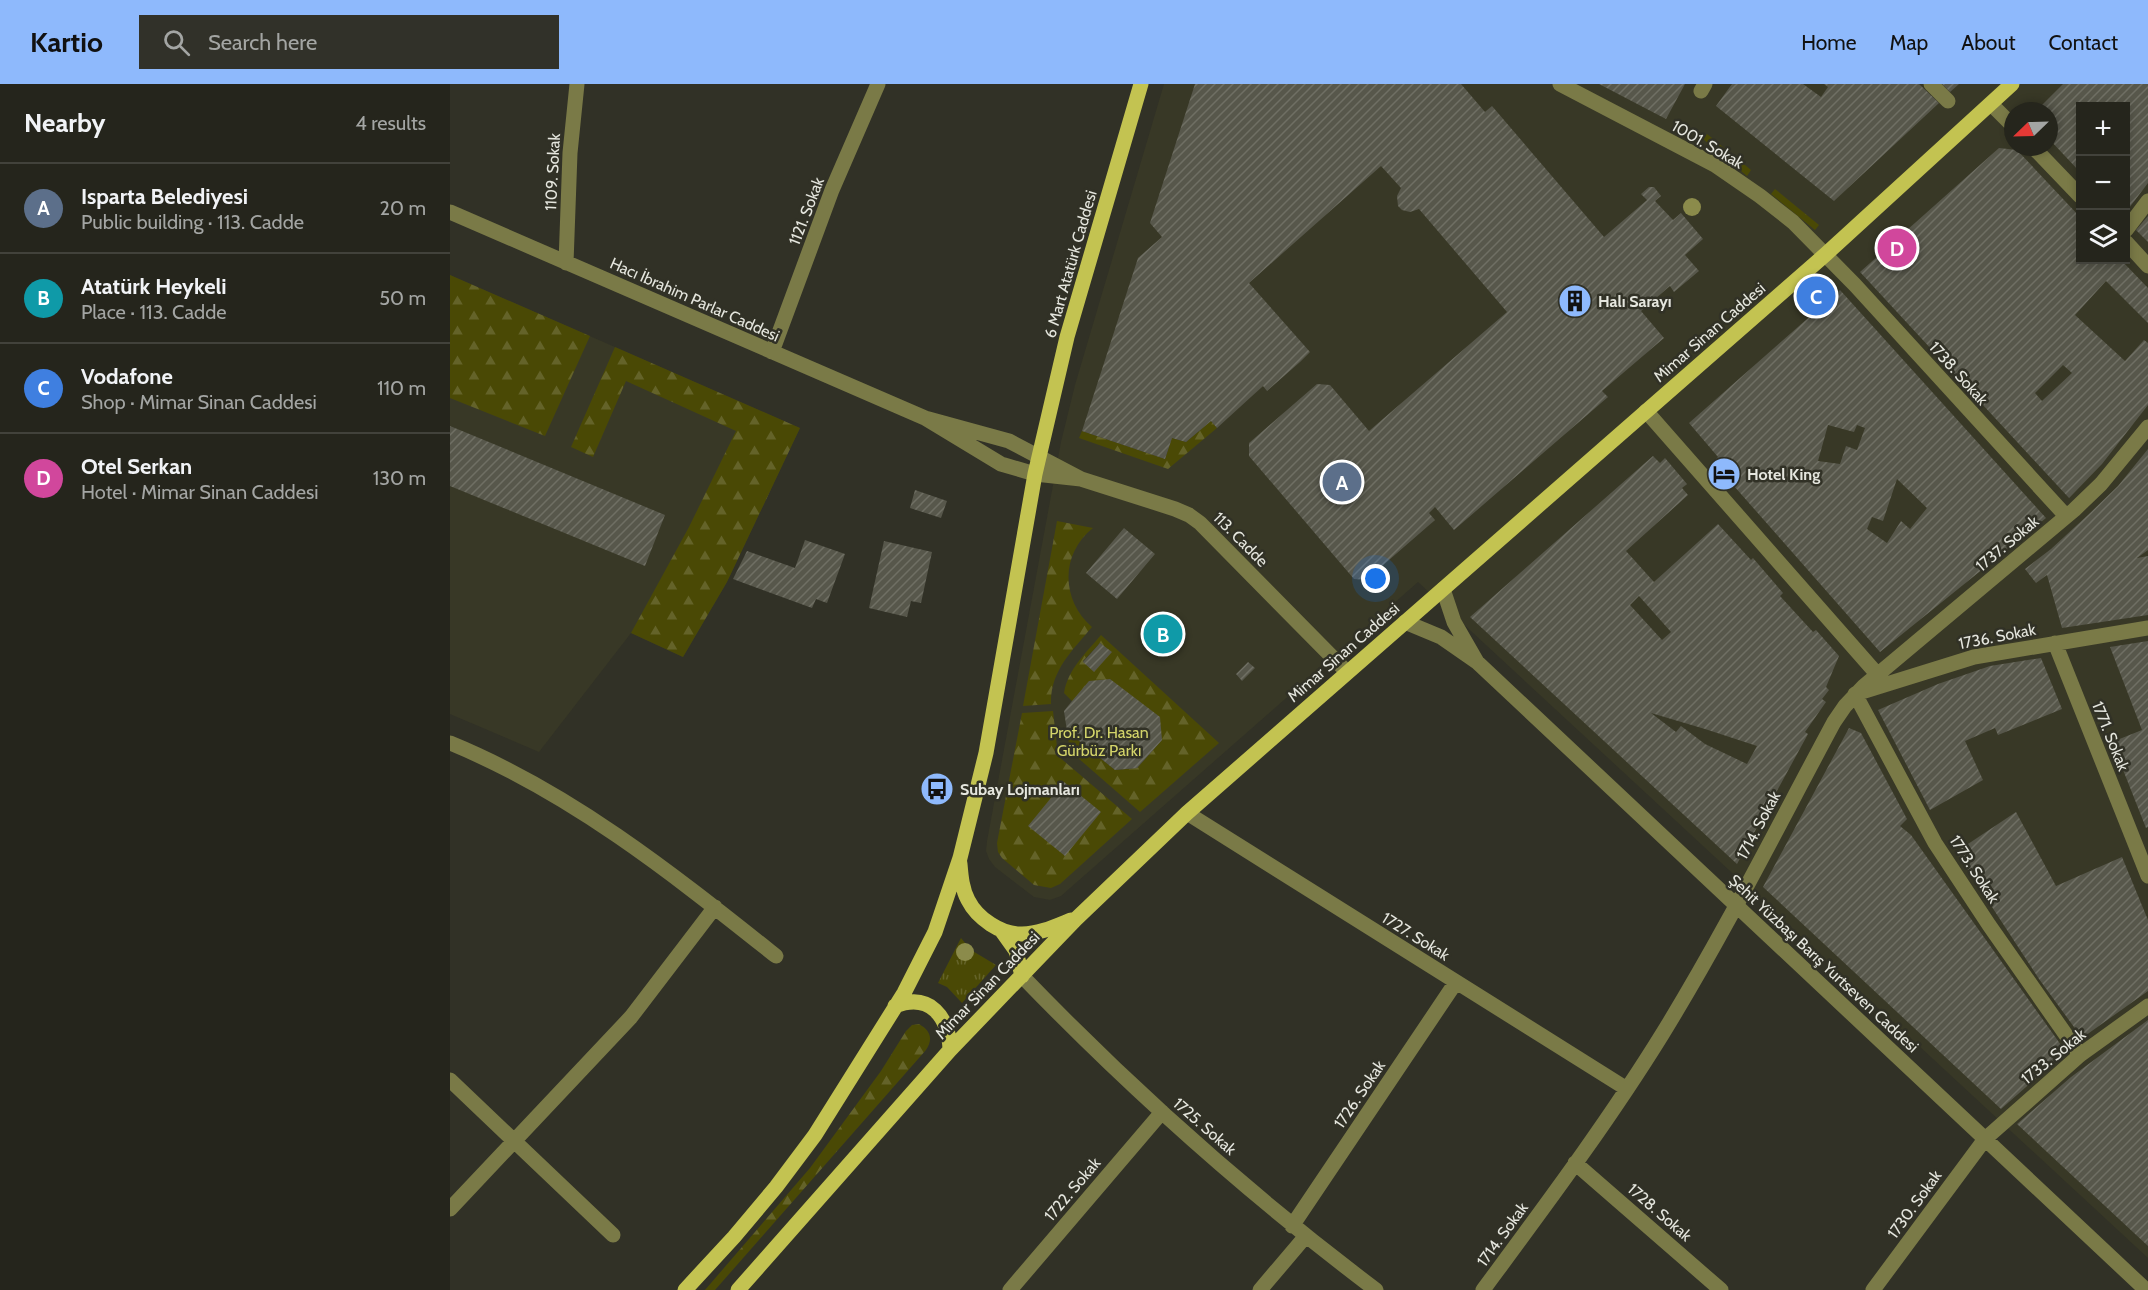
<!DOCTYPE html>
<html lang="en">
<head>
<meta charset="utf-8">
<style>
  :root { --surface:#25251c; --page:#313129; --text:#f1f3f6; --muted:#a3a5a3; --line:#42423b; --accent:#8eb9fc }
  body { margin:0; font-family:Cabin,sans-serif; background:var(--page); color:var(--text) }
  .controls { position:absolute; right:18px; top:18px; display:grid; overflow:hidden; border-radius:0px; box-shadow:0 3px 9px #0003 }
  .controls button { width:54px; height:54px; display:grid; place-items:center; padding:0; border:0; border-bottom:2px solid var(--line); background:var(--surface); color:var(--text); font:30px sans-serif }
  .compass { position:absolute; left:1554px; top:18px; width:54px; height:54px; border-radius:50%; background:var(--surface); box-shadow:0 3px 9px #0003; rotate:247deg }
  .you { position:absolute; left:926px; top:495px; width:21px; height:21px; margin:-15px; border:4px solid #fff; border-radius:50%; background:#1a73e8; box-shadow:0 0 0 9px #1a73e833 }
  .badge { display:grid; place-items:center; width:39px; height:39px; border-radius:50%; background:var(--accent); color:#fff; font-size:20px; font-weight:700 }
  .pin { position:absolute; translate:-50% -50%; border:3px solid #fff; box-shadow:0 2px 6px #0006 }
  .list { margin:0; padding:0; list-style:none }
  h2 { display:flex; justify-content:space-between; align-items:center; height:78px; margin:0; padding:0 24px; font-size:26px }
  h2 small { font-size:20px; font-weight:400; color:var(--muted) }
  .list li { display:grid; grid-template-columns:39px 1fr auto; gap:18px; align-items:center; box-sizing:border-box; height:90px; padding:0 24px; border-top:2px solid var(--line) }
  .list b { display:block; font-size:22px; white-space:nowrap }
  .list p { margin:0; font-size:20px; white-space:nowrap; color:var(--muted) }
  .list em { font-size:20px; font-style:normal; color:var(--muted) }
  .icon { flex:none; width:33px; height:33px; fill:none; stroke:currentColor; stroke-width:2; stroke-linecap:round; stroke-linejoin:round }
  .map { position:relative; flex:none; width:1698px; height:1206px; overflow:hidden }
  header { display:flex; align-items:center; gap:36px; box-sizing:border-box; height:84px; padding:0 30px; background:var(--accent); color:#111 }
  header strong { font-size:28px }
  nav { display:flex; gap:33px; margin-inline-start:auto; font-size:21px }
  .search { width:420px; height:54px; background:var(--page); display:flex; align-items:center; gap:15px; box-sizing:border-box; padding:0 21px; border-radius:0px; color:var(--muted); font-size:22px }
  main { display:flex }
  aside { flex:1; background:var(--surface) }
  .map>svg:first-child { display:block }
</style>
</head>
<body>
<header>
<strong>Kartio</strong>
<div class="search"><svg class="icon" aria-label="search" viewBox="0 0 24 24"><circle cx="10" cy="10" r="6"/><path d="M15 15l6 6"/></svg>Search here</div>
<nav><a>Home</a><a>Map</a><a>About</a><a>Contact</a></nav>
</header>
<main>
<aside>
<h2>Nearby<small>4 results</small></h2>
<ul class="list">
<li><span class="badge" style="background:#5c6f8a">A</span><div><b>Isparta Belediyesi</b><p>Public building · 113. Cadde</p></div><em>20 m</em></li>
<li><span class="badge" style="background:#0f9aa8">B</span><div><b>Atatürk Heykeli</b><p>Place · 113. Cadde</p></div><em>50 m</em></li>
<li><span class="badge" style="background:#3f7fe0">C</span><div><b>Vodafone</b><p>Shop · Mimar Sinan Caddesi</p></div><em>110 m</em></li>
<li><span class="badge" style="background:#d1479c">D</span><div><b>Otel Serkan</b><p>Hotel · Mimar Sinan Caddesi</p></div><em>130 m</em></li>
</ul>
</aside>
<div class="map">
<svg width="1698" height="1206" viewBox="0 0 1698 1206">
  <defs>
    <pattern id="grass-tufts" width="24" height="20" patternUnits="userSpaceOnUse" patternTransform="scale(1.5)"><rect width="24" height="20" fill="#4a4905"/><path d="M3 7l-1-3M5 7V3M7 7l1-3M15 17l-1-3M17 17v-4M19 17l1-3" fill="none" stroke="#646329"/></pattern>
    <pattern id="forest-firs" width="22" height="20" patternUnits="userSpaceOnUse" patternTransform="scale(1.5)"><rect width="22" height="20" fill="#4a4905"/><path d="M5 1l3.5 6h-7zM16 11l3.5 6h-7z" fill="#646329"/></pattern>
    <pattern id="building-hatch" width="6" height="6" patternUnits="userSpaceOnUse" patternTransform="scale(1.5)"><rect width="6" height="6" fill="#57574b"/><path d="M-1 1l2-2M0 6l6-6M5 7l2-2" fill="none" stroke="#6f6f64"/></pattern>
  </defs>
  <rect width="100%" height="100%" fill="#313126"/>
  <path fill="#383826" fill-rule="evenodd" d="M 714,0 L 1698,0 L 1698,1174 L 968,498 L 611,812 L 600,816 L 584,813 L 545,783 L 539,775 L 536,767 L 537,757 L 611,358 L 625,301 ZM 1630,22 L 1676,22 L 1676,176 L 1630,176 ZM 1563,27 L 1599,27 L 1599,63 L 1563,63 Z
    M 0,191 L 350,344 L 277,498 L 233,573 L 181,549 L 89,668 L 0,630 Z"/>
  <path fill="url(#grass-tufts)" d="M 511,854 L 521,866 L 546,881 L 512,919 L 497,903 L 488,899 Z"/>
  <path fill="url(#forest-firs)" fill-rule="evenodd" d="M 1257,50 L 1301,86 L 1297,92 L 1253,55 Z
    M 1325,105 L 1369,141 L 1365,146 L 1321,110 Z
    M 0,191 L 140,252 L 95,352 L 0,314 Z
    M 165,263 L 350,344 L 277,498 L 233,573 L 181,549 L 239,443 L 286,347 L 176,297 L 143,373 L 121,363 Z
    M 761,337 L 767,344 L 718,385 L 629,354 L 632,347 L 715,375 L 722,354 L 736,358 Z
    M 607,437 L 643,444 C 610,470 611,516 642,543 C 622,567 600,587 601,620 L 573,622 Z
    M 651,551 L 769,659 L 690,728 L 620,667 L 617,647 L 665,686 L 687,684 L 712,656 L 622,617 L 614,609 C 618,585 636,569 651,551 ZM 650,559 L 661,568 L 633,578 L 633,577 Z
    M 603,627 L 608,672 L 682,735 L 610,800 L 601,804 L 584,801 L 552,774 L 548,768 L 547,759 L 572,629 Z
    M 469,940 C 481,947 483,955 476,966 L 265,1206 L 255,1206 L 360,1084 L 431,987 L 456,947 L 462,941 Z"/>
  <path fill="url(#building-hatch)" fill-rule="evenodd" d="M 745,0 L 1011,0 L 1035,28 L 1042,22 L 1154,153 L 1197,116 L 1191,110 L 1199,103 L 1204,103 L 1211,112 L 1205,117 L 1223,136 L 1231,129 L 1253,155 L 1235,171 L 1249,187 L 1224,208 L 1220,202 L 1191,227 L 1214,254 L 1152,307 L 1158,313 L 1004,446 L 985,423 L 979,429 L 985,436 L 916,496 L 904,495 L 799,372 L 799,359 L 867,300 L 880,301 L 919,347 L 1057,228 L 969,125 L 960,128 L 952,126 L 948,122 L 947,112 L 951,104 L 931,82 L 799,199 L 860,268 L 850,278 L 817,307 L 813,302 L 767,344 L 761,337 L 736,358 L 722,354 L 715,375 L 632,347 L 688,174 L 712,153 L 700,139 Z
    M 1149,0 L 1235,0 L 1216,35 Z
    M 1282,0 L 1353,0 L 1371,13 L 1378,3 L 1374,0 L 1469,0 L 1489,19 L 1384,117 L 1266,22 Z
    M 1492,0 L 1509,0 L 1500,8 Z
    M 1613,0 L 1698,0 L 1698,99 L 1676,128 L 1676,22 L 1630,22 L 1630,88 L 1599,55 L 1599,27 L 1586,27 Z
    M 1549,64 L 1567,66 L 1630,133 L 1630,176 L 1671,176 L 1698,204 L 1698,239 L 1656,197 L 1625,231 L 1675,277 L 1694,256 L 1698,259 L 1698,321 L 1652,380 L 1619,414 L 1410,188 ZM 1613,281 L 1622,289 L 1592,317 L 1585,309 Z
    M 1698,132 L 1698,158 L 1686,146 Z
    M 1390,206 L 1596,434 L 1430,568 L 1269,385 L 1263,378 L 1268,373 L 1239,339 ZM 1378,341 L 1404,348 L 1407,341 L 1415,344 L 1407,366 L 1396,362 L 1390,380 L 1368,377 ZM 1447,395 L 1477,424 L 1460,445 L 1451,437 L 1437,459 L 1417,445 L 1422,433 L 1433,437 Z
    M 0,342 L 215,431 L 195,482 L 0,402 Z
    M 1698,365 L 1698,466 L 1687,474 L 1698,472 L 1698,531 L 1612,544 L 1597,491 L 1586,499 L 1575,485 L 1601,465 L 1639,430 L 1668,402 Z
    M 1203,372 L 1210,379 L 1215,374 L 1237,400 L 1232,404 L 1238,411 L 1176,467 L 1204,498 L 1268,440 L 1301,476 L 1303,474 L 1333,509 L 1330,512 L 1363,548 L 1366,546 L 1389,572 L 1376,603 L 1379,606 L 1372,615 L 1376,618 L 1355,648 L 1358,650 L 1287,780 L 1020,533 ZM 1189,512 L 1221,548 L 1212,556 L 1180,521 ZM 1201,629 L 1255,645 L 1307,662 L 1297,680 L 1255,660 L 1231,642 L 1226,648 Z
    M 465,406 L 497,417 L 491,434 L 460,424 Z
    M 674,444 L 705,470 L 667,515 L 636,489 Z
    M 355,456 L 395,470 L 377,519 L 366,515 L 362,524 L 283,495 L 297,467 L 345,484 Z
    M 434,457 L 482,468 L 471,519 L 461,517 L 457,533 L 419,524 Z
    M 1698,557 L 1698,743 L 1696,744 L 1662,658 L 1692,646 L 1660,563 Z
    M 650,559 L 662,568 L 644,588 L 633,578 Z
    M 1591,574 L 1612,625 L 1548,651 L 1545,644 L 1515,657 L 1533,696 L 1480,726 L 1428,626 L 1488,600 L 1540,582 Z
    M 798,578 L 805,584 L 792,597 L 786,590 Z
    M 660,595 L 710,633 L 712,656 L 687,684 L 665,686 L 617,647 L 614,627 L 622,617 L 639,597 Z
    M 1399,644 L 1411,649 L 1457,735 L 1450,742 L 1461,751 L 1616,968 L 1551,1025 L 1313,803 Z
    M 614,698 L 651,728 L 615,772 L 578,742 Z
    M 1566,728 L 1606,802 L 1672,773 L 1698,836 L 1698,907 L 1632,954 L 1589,895 L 1506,768 Z
    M 1698,936 L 1698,1162 L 1567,1040 L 1621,993 Z"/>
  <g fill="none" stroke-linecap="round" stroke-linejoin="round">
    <path stroke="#7a7a47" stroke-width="15" d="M 1110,0 L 1265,81 L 1310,112 L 1343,138 L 1405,201 L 1616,432
      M 1481,0 L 1498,17
      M 1251,7 L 1255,0
      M 1541,20 L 1563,42
      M 1583,63 L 1630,112
      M 0,128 L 475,334
      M 1676,146 L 1698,117
      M 1676,158 L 1698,182
      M 116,179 L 120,69 L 127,0
      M 322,268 L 382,106 L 428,0
      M 1196,327 L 1427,590
      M 475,334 L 559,357 L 631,395 L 585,390 L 551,380 Z
      M 631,395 L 725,425 L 739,431 L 750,439 L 897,588
      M 955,538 L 991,553 L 1027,578 L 1004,538 L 993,505
      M 1605,559 L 1698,792
      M 1027,578 L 1696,1206
      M 0,659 C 122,709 224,791 326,872
      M 737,729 L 1177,1005
      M 572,892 C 681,1005 800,1111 926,1206
      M 1630,971 L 1539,841 L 1485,759 L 1405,610 L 1524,573 L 1698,544
      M 0,996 L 163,1151
      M 1125,1079 L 1271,1206
      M 0,1125 L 181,933 L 265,823
      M 842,1142 L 1006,898
      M 560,1206 L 712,1028
      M 810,1206 L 855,1153
      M 1033,1206 C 1095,1122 1158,1038 1213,949 C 1275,848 1328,742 1384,638 L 1395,622 L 1414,602 L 1624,426 L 1651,400 L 1698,343
      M 1423,1206 L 1535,1055 L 1630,971 L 1698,922"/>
    <path stroke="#c3c351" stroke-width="15" d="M 510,780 C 511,792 512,805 518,816 C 527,834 551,851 572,850 C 589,850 606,842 621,836
      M 551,846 L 566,867 L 572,892
      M 445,922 C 480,908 499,933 500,966
      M 235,1206 L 284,1153 L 326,1103 L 365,1051 L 454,909 L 485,848 L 510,774 L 536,669 L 585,390 L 617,253 L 691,0
      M 288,1206 L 500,966 L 626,835 L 737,729 L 1376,170 L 1562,0"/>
  </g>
  <g fill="#8b8b4b">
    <circle cx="1242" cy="123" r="9"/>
    <circle cx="515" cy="868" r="9"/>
  </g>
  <defs>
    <g id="building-disc" transform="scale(1.725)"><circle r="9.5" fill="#8eb9fc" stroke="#313126"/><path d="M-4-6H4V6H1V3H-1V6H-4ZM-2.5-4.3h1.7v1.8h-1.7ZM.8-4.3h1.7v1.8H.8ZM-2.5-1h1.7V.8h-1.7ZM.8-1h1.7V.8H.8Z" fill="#111"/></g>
    <g id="hotel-disc" transform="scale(1.725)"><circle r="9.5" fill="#8eb9fc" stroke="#313126"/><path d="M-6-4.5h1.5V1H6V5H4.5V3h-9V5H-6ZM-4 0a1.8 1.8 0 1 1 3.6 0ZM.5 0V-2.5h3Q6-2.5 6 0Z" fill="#111"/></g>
    <g id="bus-disc" transform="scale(1.725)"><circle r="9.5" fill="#8eb9fc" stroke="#313126"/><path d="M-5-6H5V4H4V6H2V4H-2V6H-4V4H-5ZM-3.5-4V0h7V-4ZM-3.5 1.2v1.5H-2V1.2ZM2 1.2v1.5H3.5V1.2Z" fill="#111"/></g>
  </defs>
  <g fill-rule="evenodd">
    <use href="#building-disc" x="1125" y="217"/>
    <use href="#hotel-disc" x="1274" y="390"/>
    <use href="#bus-disc" x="487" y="705"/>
  </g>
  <g text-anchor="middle" stroke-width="5" stroke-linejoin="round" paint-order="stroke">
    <g font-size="16" fill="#e5e6de" stroke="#313126">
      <text transform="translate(1258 60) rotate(30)" y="6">1001. Sokak</text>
      <text transform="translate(102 88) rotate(-87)" y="6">1109. Sokak</text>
      <text transform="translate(356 127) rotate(-69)" y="6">1121. Sokak</text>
      <text transform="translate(620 180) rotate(-74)" y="6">6 Mart Atatürk Caddesi</text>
      <text transform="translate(245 215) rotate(24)" y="6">Hacı İbrahim Parlar Caddesi</text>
      <text transform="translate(1259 248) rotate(-41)" y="6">Mimar Sinan Caddesi</text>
      <text transform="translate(1509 289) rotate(48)" y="6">1738. Sokak</text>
      <text transform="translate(791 455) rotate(45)" y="6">113. Cadde</text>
      <text transform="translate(1557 459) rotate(-40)" y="6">1737. Sokak</text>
      <text transform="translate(1547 552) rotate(-11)" y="6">1736. Sokak</text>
      <text transform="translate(893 568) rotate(-41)" y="6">Mimar Sinan Caddesi</text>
      <text transform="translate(1661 652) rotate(68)" y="6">1771. Sokak</text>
      <text transform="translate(1308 741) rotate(-62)" y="6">1714. Sokak</text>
      <text transform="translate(1525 785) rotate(57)" y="6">1773. Sokak</text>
      <text transform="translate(966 852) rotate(32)" y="6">1727. Sokak</text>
      <text transform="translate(1374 879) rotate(43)" y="6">Şehit Yüzbaşı Barış Yurtseven Caddesi</text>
      <text transform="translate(537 901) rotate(-46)" y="6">Mimar Sinan Caddesi</text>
      <text transform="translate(1603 972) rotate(-39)" y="6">1733. Sokak</text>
      <text transform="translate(909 1010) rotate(-56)" y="6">1726. Sokak</text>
      <text transform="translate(755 1042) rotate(41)" y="6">1725. Sokak</text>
      <text transform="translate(622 1105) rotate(-50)" y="6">1722. Sokak</text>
      <text transform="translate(1464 1120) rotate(-54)" y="6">1730. Sokak</text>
      <text transform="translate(1210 1128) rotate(41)" y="6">1728. Sokak</text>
      <text transform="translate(1052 1150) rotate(-54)" y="6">1714. Sokak</text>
    </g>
    <g font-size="16" font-weight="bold" fill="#e5e6de" stroke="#313126" text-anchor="start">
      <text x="1148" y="223">Halı Sarayı</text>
      <text x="1297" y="396">Hotel King</text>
      <text x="510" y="711">Subay Lojmanları</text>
    </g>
    <g font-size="16" fill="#d4d56a" stroke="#313126">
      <text x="649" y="654">Prof. Dr. Hasan<tspan x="649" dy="18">Gürbüz Parkı</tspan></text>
    </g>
  </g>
</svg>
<div class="controls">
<button>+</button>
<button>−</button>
<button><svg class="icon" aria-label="layers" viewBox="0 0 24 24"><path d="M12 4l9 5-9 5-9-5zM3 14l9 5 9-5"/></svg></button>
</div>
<svg class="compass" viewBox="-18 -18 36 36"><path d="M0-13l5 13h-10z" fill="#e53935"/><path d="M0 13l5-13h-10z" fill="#a3a5a3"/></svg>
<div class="you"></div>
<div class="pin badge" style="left:892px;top:398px;background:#5c6f8a">A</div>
<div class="pin badge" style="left:713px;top:550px;background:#0f9aa8">B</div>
<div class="pin badge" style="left:1366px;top:212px;background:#3f7fe0">C</div>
<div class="pin badge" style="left:1447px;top:164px;background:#d1479c">D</div>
</div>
</main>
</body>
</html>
